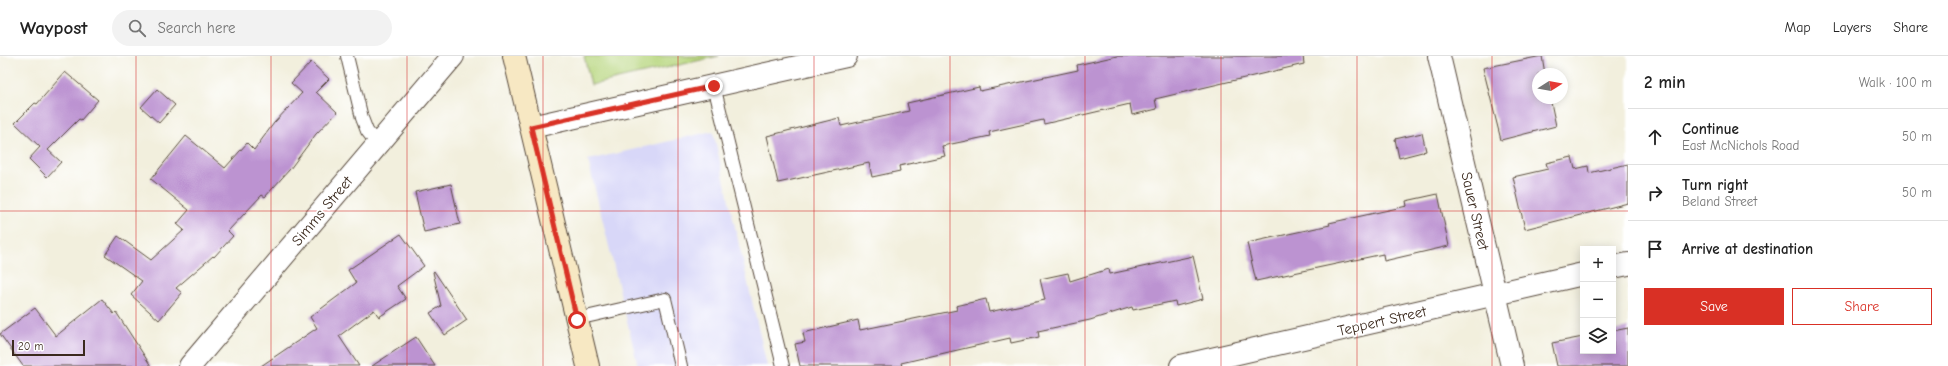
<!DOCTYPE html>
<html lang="en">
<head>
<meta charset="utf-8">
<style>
  :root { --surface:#fff; --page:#f2f2f2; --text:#222; --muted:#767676; --line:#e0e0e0; --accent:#d93025 }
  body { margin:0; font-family:"Comic Neue",sans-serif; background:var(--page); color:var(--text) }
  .controls { position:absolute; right:12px; bottom:12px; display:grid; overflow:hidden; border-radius:0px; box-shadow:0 2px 10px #0003 }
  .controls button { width:36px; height:36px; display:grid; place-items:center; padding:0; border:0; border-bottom:1px solid var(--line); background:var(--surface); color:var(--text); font:20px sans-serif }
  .compass { position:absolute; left:1532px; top:12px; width:36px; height:36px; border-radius:50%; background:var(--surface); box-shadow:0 2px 10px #0003; rotate:79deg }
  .scale { position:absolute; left:12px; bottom:10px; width:73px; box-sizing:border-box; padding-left:4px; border:2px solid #3b2a1e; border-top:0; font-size:11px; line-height:14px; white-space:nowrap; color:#3b2a1e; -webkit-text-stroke:3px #fff; paint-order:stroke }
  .stop { position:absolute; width:12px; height:12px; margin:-9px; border:3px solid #d93025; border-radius:50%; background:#fff }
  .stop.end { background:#d93025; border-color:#fff; box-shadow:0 1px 4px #0008 }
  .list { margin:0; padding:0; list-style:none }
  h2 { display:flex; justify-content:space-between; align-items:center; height:52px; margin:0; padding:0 16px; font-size:17px }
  h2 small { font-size:13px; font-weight:400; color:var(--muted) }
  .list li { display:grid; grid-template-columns:26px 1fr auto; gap:12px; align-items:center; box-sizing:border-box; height:56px; padding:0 16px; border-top:1px solid var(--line) }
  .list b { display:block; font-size:15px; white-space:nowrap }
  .list p { margin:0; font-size:13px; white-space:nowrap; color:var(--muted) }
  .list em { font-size:13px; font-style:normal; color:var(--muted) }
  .actions { display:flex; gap:8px; padding:12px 16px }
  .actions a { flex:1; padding:9px 0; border:1px solid var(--accent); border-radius:0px; text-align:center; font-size:14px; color:var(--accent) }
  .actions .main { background:var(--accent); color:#fff }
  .icon { flex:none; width:22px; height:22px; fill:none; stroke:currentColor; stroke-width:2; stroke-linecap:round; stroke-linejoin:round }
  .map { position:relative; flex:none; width:1628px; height:310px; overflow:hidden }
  header { display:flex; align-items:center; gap:24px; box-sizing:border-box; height:56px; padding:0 20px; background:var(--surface); border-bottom:1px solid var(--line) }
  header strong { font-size:19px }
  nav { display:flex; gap:22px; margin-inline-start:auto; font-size:14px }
  .search { width:280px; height:36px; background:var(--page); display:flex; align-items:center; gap:10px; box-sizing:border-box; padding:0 14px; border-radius:22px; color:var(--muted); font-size:15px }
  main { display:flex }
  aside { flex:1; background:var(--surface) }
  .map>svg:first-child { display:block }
</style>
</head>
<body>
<header>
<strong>Waypost</strong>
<div class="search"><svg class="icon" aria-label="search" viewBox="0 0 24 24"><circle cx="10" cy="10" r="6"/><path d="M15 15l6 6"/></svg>Search here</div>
<nav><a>Map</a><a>Layers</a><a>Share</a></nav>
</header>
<main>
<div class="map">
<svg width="1628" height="310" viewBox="0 0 1628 310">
  <rect width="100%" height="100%" fill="#fff"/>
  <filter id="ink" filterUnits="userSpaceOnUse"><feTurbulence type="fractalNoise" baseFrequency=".025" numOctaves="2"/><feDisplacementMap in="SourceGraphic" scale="8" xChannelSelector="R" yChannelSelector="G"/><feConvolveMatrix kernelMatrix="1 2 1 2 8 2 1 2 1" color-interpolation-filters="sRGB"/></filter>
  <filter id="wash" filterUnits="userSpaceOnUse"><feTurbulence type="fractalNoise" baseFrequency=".012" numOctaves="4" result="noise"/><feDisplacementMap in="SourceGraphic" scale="16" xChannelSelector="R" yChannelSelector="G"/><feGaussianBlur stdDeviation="0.9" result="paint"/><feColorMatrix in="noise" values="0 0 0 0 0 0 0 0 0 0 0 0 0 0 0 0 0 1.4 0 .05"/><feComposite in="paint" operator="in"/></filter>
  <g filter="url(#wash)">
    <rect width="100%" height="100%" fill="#f2efdd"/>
    <path fill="#d8d7f8" d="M 713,75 L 767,310 L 638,310 L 588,104 Z"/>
    <path fill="#b6d57c" stroke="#78804d" d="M 584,0 L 719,0 L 591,29 Z"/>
    <g id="blocks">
      <path fill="#bc93d1" d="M 1117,0 L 1303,0 L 1304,8 L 1155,43 L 1157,53 L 1132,59 L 1130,48 L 1044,68 L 1043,64 L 989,76 L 990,80 L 942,90 L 945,100 L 899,110 L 900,115 L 872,121 L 869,107 L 778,127 L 767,80 L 839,62 L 841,70 L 909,55 L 907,47 L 979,31 L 980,35 L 1078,14 L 1077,9 Z
        M 1542,0 L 1545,18 L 1538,18 L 1538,42 L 1550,42 L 1556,70 L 1501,84 L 1483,12 Z
        M 311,6 L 329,23 L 316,36 L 337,56 L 316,78 L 290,113 L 265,141 L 262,139 L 228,175 L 233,180 L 214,201 L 213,200 L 176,232 L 182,237 L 159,264 L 131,239 L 142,225 L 105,199 L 118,180 L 151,204 L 184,174 L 177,168 L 189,154 L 151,123 L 186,80 L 225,112 L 247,87 L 254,94 L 274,67 L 302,37 L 291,27 Z
        M 65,16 L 98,44 L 81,64 L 79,63 L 48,94 L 61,106 L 47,121 L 29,103 L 40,91 L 15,67 L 35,47 L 37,48 Z
        M 157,33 L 175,49 L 159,67 L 141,51 Z
        M 1422,77 L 1426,95 L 1399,102 L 1395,83 Z
        M 1572,101 L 1575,113 L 1588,110 L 1589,117 L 1628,108 L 1628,147 L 1525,173 L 1513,121 L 1548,113 L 1546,107 Z
        M 451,128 L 460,168 L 424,176 L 415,136 Z
        M 1438,138 L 1449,190 L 1384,205 L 1383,198 L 1256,225 L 1247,187 L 1330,169 L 1329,167 L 1407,150 L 1406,145 Z
        M 401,178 L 424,210 L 397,230 L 406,243 L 379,261 L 374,254 L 339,280 L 359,310 L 261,310 L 317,272 L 310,261 L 356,227 L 348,214 Z
        M 1193,200 L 1203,243 L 1176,250 L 1175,245 L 1133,254 L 1132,251 L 1090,264 L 1038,275 L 1039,281 L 1011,287 L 1010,282 L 901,307 L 902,310 L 800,310 L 795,288 L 805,286 L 803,277 L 858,264 L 860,274 L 957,254 L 956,250 L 986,243 L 989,256 L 1045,244 L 1040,223 L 1068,217 L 1070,225 L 1109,213 L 1110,218 Z
        M 434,215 L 467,264 L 445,279 L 430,257 L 441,250 L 433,216 Z
        M 102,243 L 114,258 L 116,256 L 151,310 L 23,310 L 0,278 L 35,252 L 56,280 Z
        M 1628,272 L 1628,310 L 1557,310 L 1552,287 L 1583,281 L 1583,295 L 1613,295 L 1613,275 Z
        M 416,281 L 435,310 L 372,310 Z"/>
    </g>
  </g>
  <g filter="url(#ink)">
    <use href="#blocks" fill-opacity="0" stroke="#56483b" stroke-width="1"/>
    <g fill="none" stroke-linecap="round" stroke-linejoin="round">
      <g stroke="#56483b" stroke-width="14">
        <path id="lane" d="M 347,0 L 362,62 L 367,75 L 378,89
          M 714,30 L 783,310
          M 577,263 L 665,243 L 681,310"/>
      </g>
      <g stroke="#56483b" stroke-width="24">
        <path id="street" d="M 1439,0 L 1512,310
          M 531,71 L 846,0
          M 1613,211 L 1628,208
          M 190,310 L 453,0
          M 1181,310 L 1583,218"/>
      </g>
      <g stroke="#56483b" stroke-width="24">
        <path id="secondary" d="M 514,0 L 588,310"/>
      </g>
      <use href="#lane" stroke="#fff" stroke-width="12"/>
      <use href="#street" stroke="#fff" stroke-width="22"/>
      <use href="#secondary" stroke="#f7e8c3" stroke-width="22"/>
    </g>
  </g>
  <g fill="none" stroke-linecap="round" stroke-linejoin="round" filter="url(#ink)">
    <path stroke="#d93025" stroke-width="5" d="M 577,264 L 531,71 L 714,30"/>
  </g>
  <path fill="none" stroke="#d62828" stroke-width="1" stroke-opacity="0.55" d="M 136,0 L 136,310M 271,0 L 271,310M 407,0 L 407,310M 543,0 L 543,310M 678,0 L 678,310M 814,0 L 814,310M 950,0 L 950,310M 1085,0 L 1085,310M 1221,0 L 1221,310M 1357,0 L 1357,310M 1492,0 L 1492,310M 0,155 L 1628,155"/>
  <g text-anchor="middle" stroke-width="3.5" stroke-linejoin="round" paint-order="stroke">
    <g font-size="15" fill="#3b2a1e" stroke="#fff">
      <text transform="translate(322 155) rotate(-50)" y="5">Simms Street</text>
      <text transform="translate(1475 155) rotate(77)" y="5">Sauer Street</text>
      <text transform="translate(1382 265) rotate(-13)" y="5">Teppert Street</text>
    </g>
  </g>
</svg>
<div class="controls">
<button>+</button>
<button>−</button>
<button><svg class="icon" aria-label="layers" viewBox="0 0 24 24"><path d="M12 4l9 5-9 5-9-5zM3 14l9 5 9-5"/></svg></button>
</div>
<svg class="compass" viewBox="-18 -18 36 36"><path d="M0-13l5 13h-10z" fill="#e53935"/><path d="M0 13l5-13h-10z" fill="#767676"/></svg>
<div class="scale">20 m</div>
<div class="stop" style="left:577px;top:264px"></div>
<div class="stop end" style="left:714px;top:30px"></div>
</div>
<aside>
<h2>2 min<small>Walk · 100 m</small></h2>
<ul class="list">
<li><svg class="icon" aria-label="ahead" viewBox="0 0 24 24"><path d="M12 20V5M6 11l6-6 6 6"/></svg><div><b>Continue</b><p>East McNichols Road</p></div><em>50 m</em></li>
<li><svg class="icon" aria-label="right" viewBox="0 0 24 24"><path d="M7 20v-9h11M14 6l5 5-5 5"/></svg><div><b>Turn right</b><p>Beland Street</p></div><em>50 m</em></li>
<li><svg class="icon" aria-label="arrive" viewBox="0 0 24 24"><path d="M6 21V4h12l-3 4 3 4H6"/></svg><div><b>Arrive at destination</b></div></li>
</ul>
<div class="actions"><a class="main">Save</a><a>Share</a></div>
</aside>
</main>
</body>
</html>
